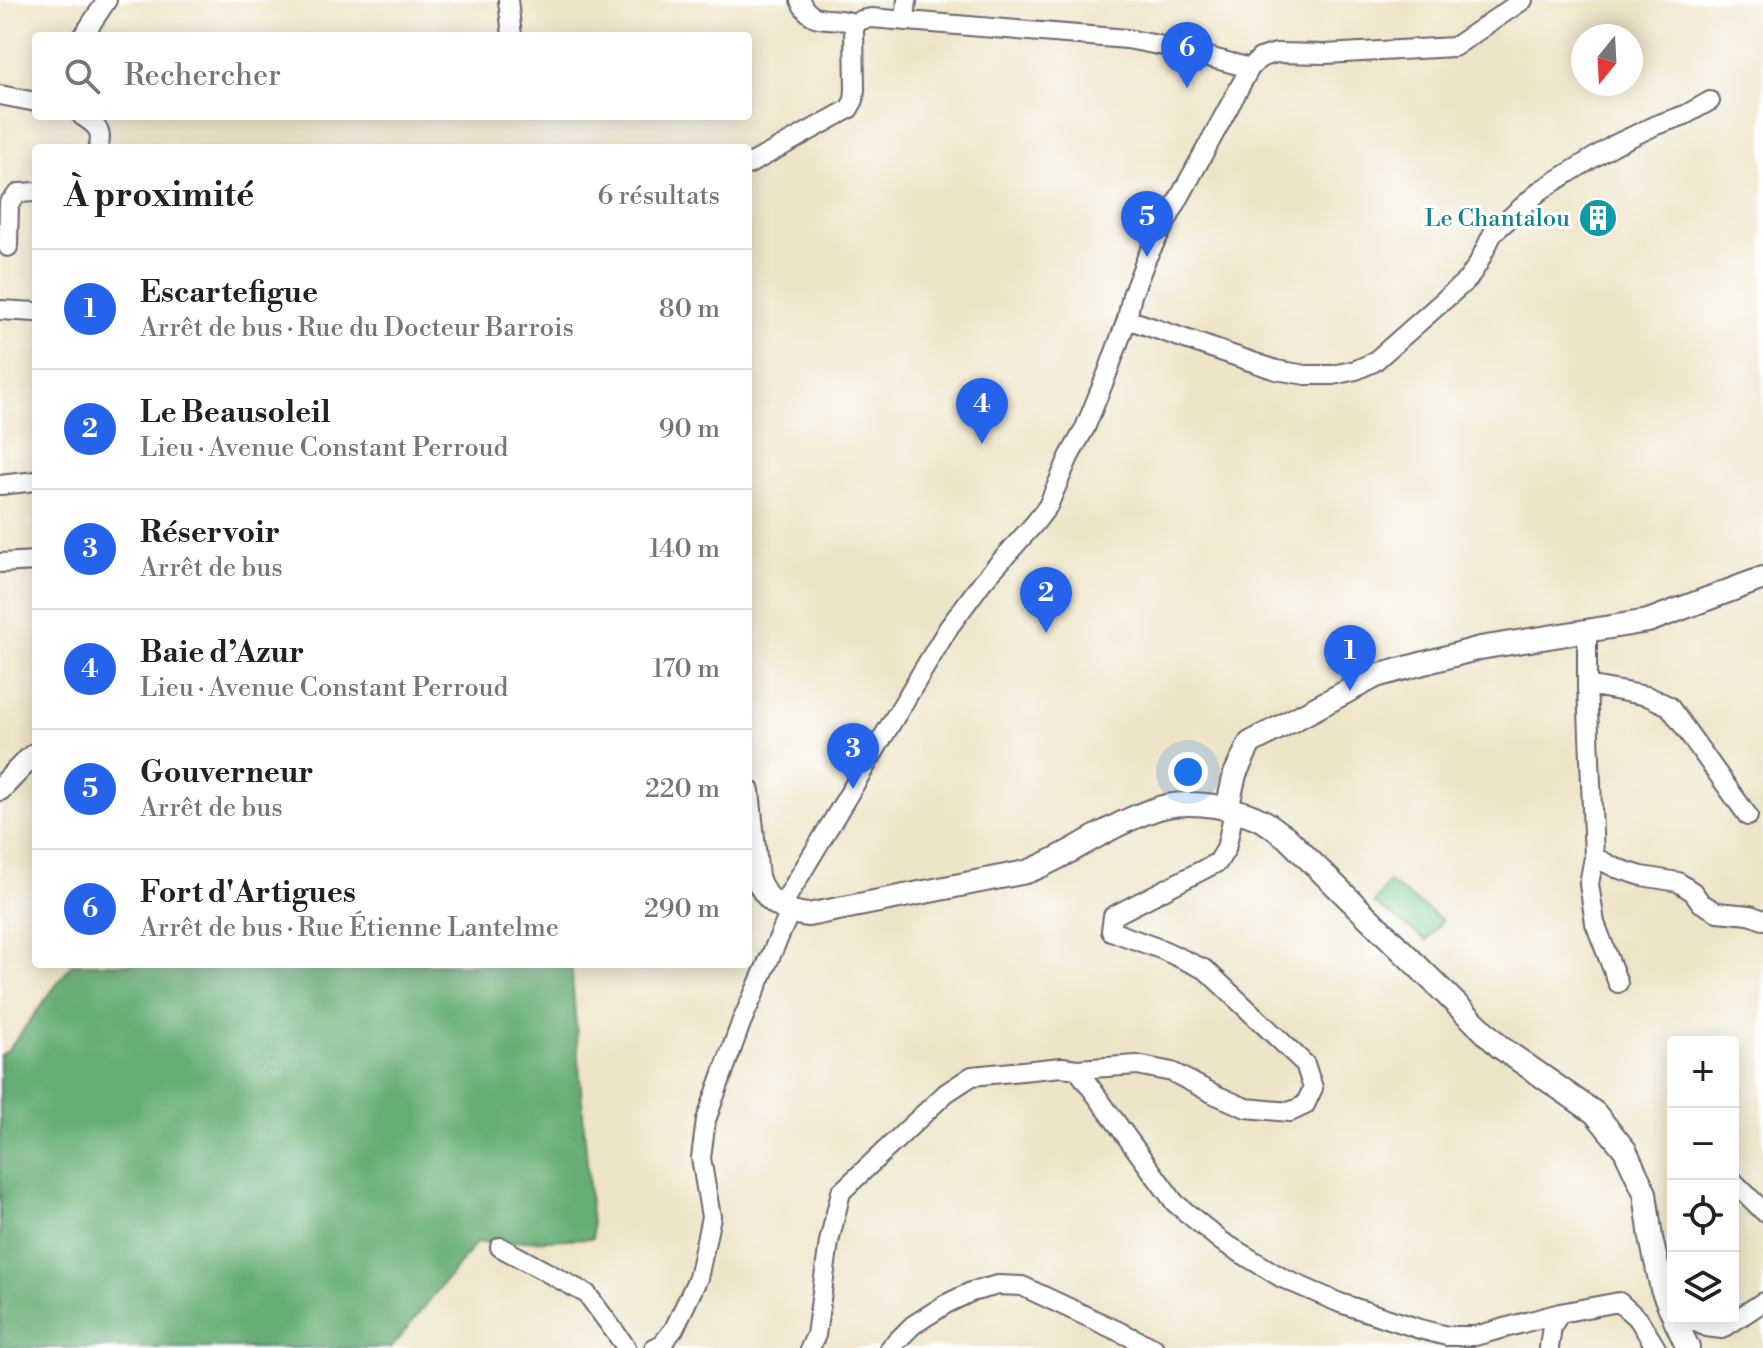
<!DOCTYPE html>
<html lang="fr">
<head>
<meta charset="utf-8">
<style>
  :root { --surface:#fff; --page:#f6f6f6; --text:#222; --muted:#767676; --line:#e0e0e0; --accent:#2563eb }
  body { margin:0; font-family:"Libre Bodoni",serif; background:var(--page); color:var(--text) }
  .controls { position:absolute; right:24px; bottom:24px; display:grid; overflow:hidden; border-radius:8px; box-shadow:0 4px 20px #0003 }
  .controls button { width:72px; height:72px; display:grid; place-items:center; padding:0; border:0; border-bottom:2px solid var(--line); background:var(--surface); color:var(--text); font:40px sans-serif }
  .compass { position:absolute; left:1571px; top:24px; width:72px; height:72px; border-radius:50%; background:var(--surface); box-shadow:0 4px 20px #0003; rotate:198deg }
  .you { position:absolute; left:1188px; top:772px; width:28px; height:28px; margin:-20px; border:6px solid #fff; border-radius:50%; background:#1a73e8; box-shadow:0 0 0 12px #1a73e833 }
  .badge { display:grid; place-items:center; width:52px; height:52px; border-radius:50%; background:var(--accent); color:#fff; font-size:26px; font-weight:700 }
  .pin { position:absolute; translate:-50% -66px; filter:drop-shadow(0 2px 4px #0008) }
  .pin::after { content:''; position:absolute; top:42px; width:28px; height:24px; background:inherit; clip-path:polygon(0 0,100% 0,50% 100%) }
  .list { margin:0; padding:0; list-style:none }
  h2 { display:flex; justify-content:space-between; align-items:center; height:104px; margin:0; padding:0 32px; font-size:34px }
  h2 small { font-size:26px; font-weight:400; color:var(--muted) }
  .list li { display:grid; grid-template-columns:52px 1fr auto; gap:24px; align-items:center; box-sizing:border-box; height:120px; padding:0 32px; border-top:2px solid var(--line) }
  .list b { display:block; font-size:30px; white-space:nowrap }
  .list p { margin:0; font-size:26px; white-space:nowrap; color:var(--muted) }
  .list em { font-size:26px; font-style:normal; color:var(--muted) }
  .icon { flex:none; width:44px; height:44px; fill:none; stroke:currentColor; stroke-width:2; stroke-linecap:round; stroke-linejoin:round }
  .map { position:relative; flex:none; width:1763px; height:1348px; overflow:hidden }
  .search { position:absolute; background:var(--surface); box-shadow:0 4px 20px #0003; left:32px; top:32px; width:720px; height:88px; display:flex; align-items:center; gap:20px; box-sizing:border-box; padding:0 28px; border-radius:8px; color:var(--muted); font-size:30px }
  .panel { position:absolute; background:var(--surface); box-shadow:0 4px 20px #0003; left:32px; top:144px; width:720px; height:824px; border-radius:8px }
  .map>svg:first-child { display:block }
</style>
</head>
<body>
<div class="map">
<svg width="1763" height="1348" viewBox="0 0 1763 1348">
  <rect width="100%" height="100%" fill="#fff"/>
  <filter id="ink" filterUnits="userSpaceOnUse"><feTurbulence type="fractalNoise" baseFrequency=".0125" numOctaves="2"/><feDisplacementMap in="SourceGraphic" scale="16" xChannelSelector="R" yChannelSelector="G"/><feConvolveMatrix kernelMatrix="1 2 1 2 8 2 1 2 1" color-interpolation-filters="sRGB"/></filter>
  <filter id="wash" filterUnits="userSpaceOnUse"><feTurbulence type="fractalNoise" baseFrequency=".006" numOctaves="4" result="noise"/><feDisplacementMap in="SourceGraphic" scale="32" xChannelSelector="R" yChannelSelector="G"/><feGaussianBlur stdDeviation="1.8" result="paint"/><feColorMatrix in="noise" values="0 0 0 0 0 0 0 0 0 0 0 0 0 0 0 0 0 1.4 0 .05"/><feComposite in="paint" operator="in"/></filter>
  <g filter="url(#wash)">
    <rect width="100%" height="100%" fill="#eee4c7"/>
    <path fill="#7ec988" stroke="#507662" stroke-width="2" d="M 1389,882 L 1442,920 L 1427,941 L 1374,903 Z"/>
    <path fill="#66ad74" stroke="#446858" stroke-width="2" d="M 72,964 L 571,964 L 593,1238 L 476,1243 L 391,1348 L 0,1348 L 0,1055 L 8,1050 Z"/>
  </g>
  <g filter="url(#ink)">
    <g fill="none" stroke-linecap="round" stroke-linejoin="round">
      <g stroke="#69666c" stroke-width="22">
        <path id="minor" d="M 508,0 L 512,36
          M 800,0 C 812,29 832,13 856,24
          M 905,21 L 907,0
          M 856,24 L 861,20 L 871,18 L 1127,39 L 1174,48 L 1250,68
          M 83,36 L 107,0
          M 0,95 L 36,102
          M 82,116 C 96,125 104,131 98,148
          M 748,165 L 849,109 L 854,100 L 855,89 L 854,30 L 856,24
          M 8,247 L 9,203 L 19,193 L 36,192
          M 0,310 L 36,312
          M 1127,319 L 1276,370 L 1306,375 L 1333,375 L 1356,370 L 1374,362 L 1468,279 L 1478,264 L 1493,233 L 1541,190 L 1614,145 L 1656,125 L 1685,115 L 1710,101
          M 0,485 L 36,481
          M 0,563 L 36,561
          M 1587,632 L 1587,685 L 1594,857 L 1589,884 L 1595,923 L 1618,983
          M 1587,685 L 1647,696 L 1669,706 L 1748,816
          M 1594,857 L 1616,868 L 1642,876 L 1678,882 L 1693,892 L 1701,903 L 1717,912 L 1750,915 L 1763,920
          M 781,907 L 949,627 L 983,581 L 1035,523 L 1048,506 L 1069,457 L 1085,428 L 1107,374 L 1127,319 L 1132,295 L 1147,257 L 1250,68 L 1260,58 L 1276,53 L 1325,54 L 1454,47 L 1523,0
          M 1077,1069 L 1175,1203 L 1221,1241 L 1282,1278 L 1340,1303 L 1420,1329 L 1447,1336 L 1475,1336 L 1560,1313
          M 1733,1181 L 1763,1211
          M 500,1247 L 587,1294 L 626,1347
          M 1688,1318 L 1706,1327 L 1722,1329 L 1763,1302
          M 654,1348 L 662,1344 L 674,1329 L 698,1278 L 711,1217 L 701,1158 L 706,1120 L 741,1023 L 790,912
          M 810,1348 L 816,1335 L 829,1242 L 841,1192 L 946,1093 L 972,1076 L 1062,1067 L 1077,1069 L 1137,1065 L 1172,1072 L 1216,1095 L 1246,1108 L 1290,1112 L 1305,1105 L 1313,1088 L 1305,1064 L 1206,970 L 1163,950 L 1111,931 L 1113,916 L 1218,862 L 1226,849 L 1234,811
          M 890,1348 L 913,1325 L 946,1304 L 971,1292 L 998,1285 L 1022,1286 L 1154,1348
          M 1549,1348 L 1552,1326 L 1560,1313 L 1619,1302 L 1639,1320 L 1656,1348"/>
      </g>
      <g stroke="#69666c" stroke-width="26">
        <path id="major" d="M 0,789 L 25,763 L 36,754
          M 748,791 L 757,877 C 764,900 784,913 808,915 L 1026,872 C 1052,863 1075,848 1099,835 C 1119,824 1144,811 1167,806 C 1195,800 1240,808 1265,822 C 1272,826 1278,832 1285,836 L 1500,1047 L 1595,1113 L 1625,1150 L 1645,1193 L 1651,1238 L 1662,1289 L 1673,1315
          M 1227,809 L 1235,774 L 1250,743 L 1376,676 L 1480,648 L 1648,621 L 1763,578
          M 1674,1318 L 1688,1348"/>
      </g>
      <use href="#minor" stroke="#fff" stroke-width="18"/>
      <use href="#major" stroke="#fff" stroke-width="22"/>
    </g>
  </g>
  <defs>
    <g id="building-disc" transform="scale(2)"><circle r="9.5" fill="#0f9aa8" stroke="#fff"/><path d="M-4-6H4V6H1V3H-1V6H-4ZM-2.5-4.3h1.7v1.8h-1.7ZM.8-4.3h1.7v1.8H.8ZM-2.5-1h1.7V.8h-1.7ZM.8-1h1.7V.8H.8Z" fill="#fff"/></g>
  </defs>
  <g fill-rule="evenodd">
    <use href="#building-disc" x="1598" y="218"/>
  </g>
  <g text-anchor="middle" stroke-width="6" stroke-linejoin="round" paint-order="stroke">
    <g font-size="24" fill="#0d838f" stroke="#fff" text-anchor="end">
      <text x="1570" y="226">Le Chantalou</text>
    </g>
  </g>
</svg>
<div class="controls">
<button>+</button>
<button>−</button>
<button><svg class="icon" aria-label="locate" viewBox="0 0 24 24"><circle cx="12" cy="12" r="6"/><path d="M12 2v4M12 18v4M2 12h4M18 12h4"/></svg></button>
<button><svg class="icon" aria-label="layers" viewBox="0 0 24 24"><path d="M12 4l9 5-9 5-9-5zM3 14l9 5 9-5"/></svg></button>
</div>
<svg class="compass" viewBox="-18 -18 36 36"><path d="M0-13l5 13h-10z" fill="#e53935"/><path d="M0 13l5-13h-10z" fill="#767676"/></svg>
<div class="you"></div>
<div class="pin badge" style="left:1350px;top:691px">1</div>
<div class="pin badge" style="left:1046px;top:633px">2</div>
<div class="pin badge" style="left:853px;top:789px">3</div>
<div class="pin badge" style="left:982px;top:444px">4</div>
<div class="pin badge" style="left:1147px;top:257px">5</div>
<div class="pin badge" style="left:1187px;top:88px">6</div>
<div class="search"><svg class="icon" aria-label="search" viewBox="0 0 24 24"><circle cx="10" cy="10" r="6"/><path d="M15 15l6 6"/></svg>Rechercher</div>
<section class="panel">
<h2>À proximité<small>6 résultats</small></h2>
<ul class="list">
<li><span class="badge">1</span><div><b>Escartefigue</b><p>Arrêt de bus · Rue du Docteur Barrois</p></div><em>80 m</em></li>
<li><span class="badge">2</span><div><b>Le Beausoleil</b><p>Lieu · Avenue Constant Perroud</p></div><em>90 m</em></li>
<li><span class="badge">3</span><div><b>Réservoir</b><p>Arrêt de bus</p></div><em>140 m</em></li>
<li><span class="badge">4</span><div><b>Baie d’Azur</b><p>Lieu · Avenue Constant Perroud</p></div><em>170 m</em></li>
<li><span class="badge">5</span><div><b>Gouverneur</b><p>Arrêt de bus</p></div><em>220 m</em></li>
<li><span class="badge">6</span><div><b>Fort d'Artigues</b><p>Arrêt de bus · Rue Étienne Lantelme</p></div><em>290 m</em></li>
</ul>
</section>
</div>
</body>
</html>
